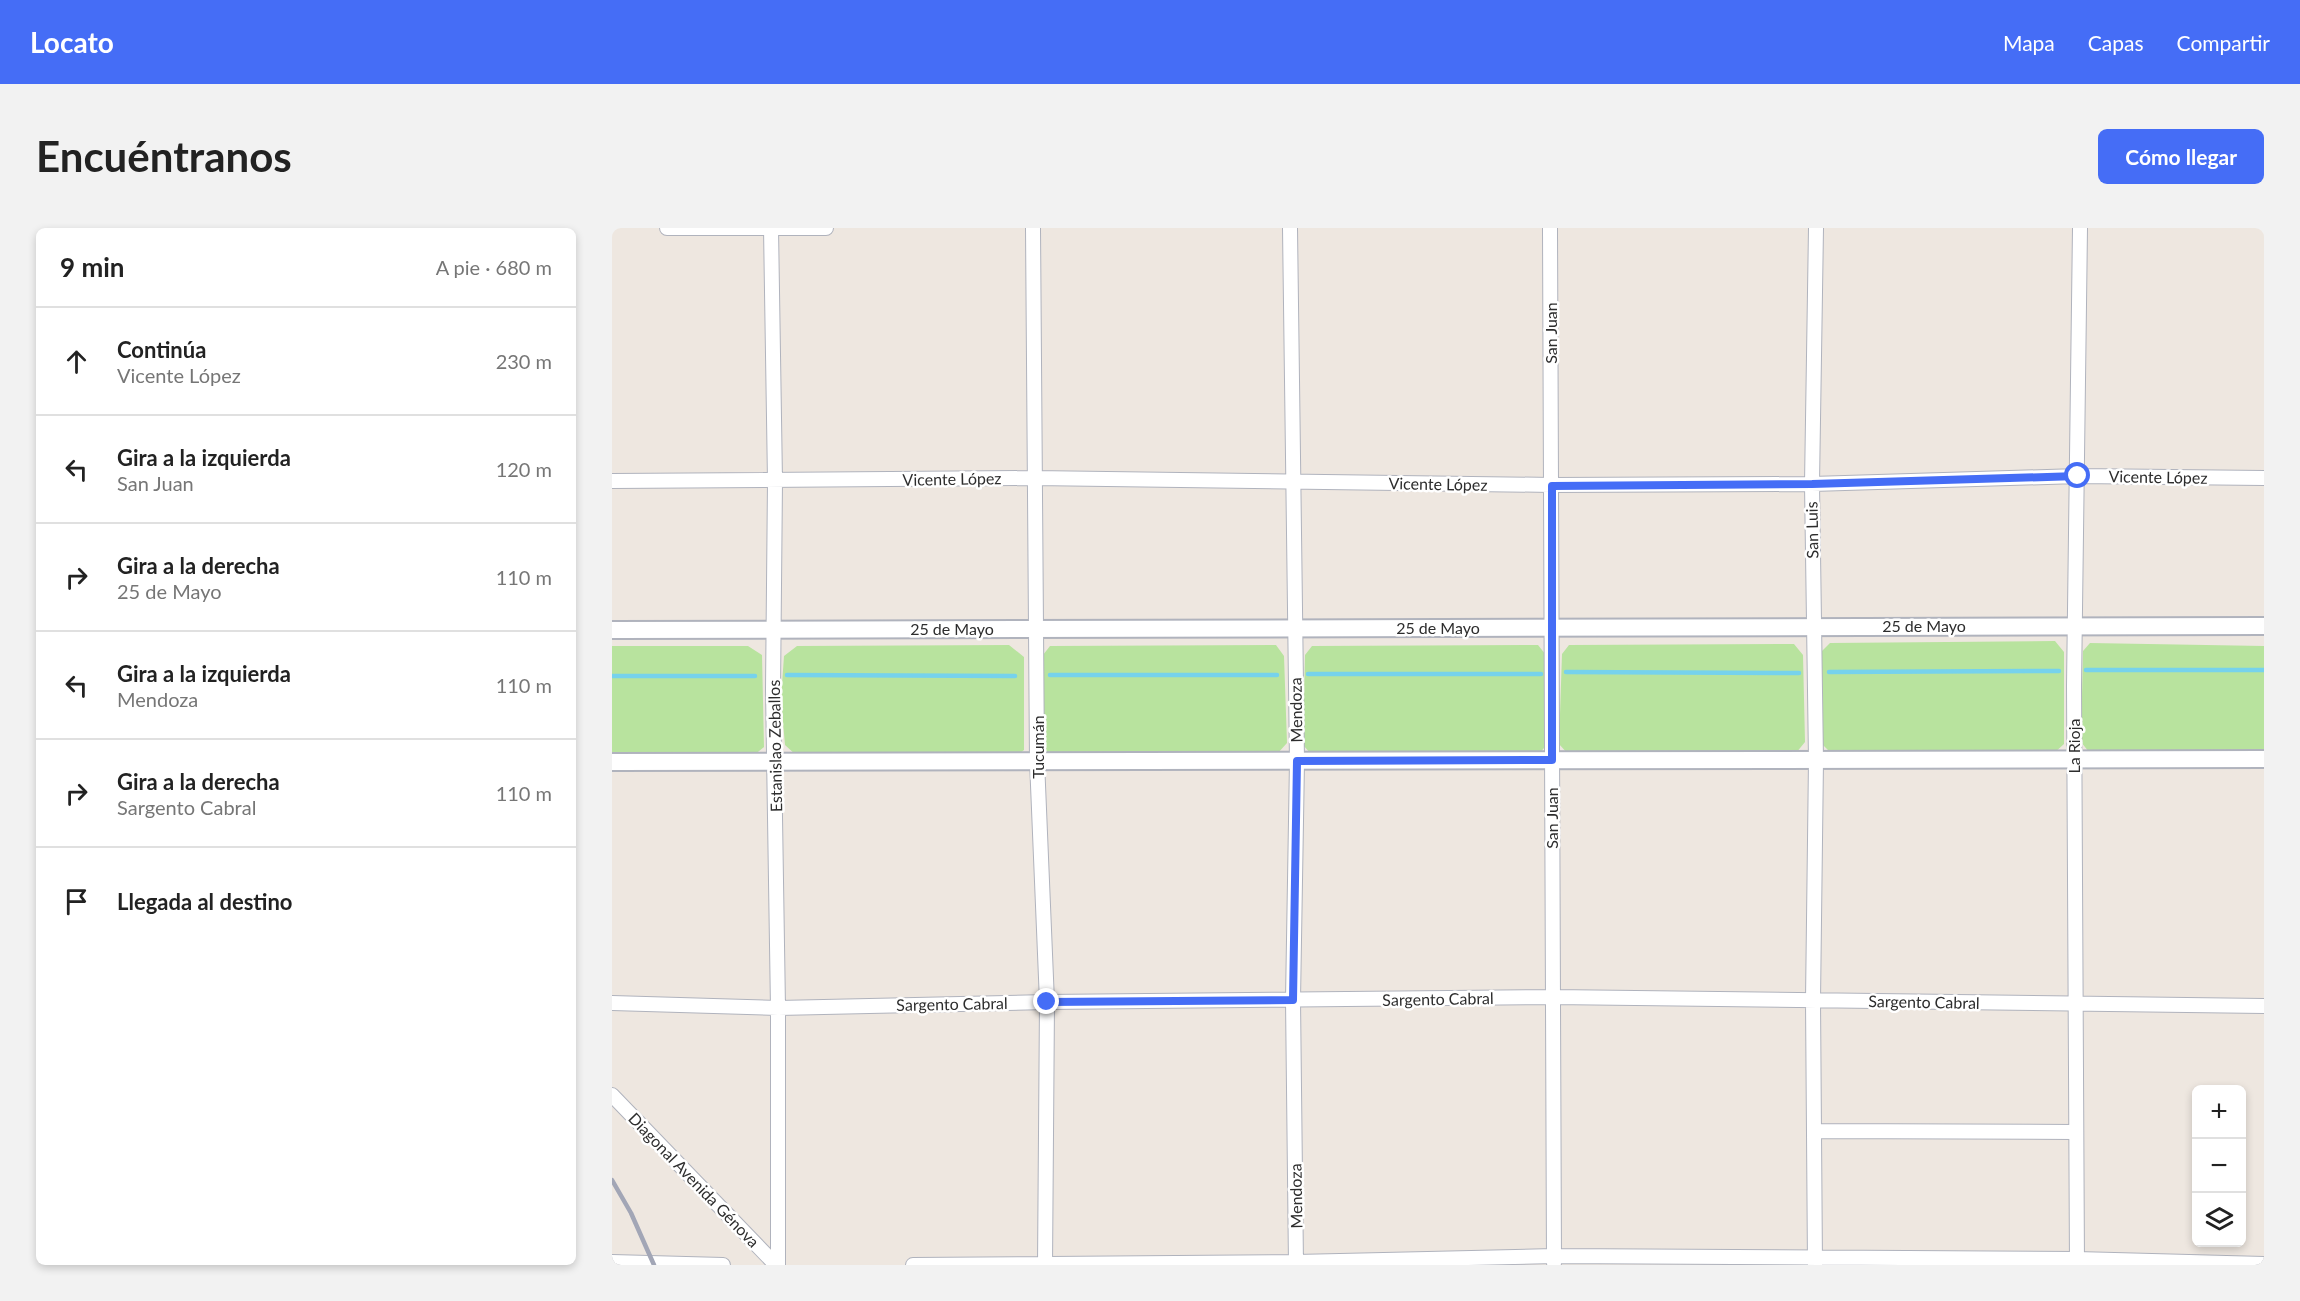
<!DOCTYPE html>
<html lang="es">
<head>
<meta charset="utf-8">
<style>
  :root { --surface:#fff; --page:#f2f2f2; --text:#222; --muted:#767676; --line:#e0e0e0; --accent:#456df6 }
  body { margin:0; font-family:Lato,sans-serif; background:var(--page); color:var(--text) }
  .controls { position:absolute; right:18px; bottom:18px; display:grid; overflow:hidden; border-radius:9px; box-shadow:0 3px 9px #0003 }
  .controls button { width:54px; height:54px; display:grid; place-items:center; padding:0; border:0; border-bottom:2px solid var(--line); background:var(--surface); color:var(--text); font:30px sans-serif }
  .stop { position:absolute; width:18px; height:18px; margin:-14px; border:4px solid #456df6; border-radius:50%; background:#fff }
  .stop.end { background:#456df6; border-color:#fff; box-shadow:0 2px 6px #0008 }
  .list { margin:0; padding:0; list-style:none }
  h2 { display:flex; justify-content:space-between; align-items:center; height:78px; margin:0; padding:0 24px; font-size:26px }
  h2 small { font-size:20px; font-weight:400; color:var(--muted) }
  .list li { display:grid; grid-template-columns:39px 1fr auto; gap:18px; align-items:center; box-sizing:border-box; height:108px; padding:0 24px; border-top:2px solid var(--line) }
  .list b { display:block; font-size:22px; white-space:nowrap }
  .list p { margin:0; font-size:20px; white-space:nowrap; color:var(--muted) }
  .list em { font-size:20px; font-style:normal; color:var(--muted) }
  .icon { flex:none; width:33px; height:33px; fill:none; stroke:currentColor; stroke-width:2; stroke-linecap:round; stroke-linejoin:round }
  .map { position:relative; flex:none; width:1652px; height:1037px; overflow:hidden; border-radius:9px }
  header { display:flex; align-items:center; gap:36px; box-sizing:border-box; height:84px; padding:0 30px; background:var(--accent); color:#fff }
  header strong { font-size:28px }
  nav { display:flex; gap:33px; margin-inline-start:auto; font-size:21px }
  .intro { display:flex; align-items:center; justify-content:space-between; box-sizing:border-box; height:144px; padding:0 36px }
  h1 { margin:0; font-size:42px }
  .button { padding:15px 27px; border-radius:9px; background:var(--accent); color:#fff; font-size:21px; font-weight:700 }
  main { display:flex; gap:36px; padding:0 36px }
  aside { flex:1; background:var(--surface); border-radius:9px; box-shadow:0 3px 9px #0003 }
  .map>svg:first-child { display:block }
</style>
</head>
<body>
<header>
<strong>Locato</strong>
<nav><a>Mapa</a><a>Capas</a><a>Compartir</a></nav>
</header>
<div class="intro"><h1>Encuéntranos</h1><a class="button">Cómo llegar</a></div>
<main>
<aside>
<h2>9 min<small>A pie · 680 m</small></h2>
<ul class="list">
<li><svg class="icon" aria-label="ahead" viewBox="0 0 24 24"><path d="M12 20V5M6 11l6-6 6 6"/></svg><div><b>Continúa</b><p>Vicente López</p></div><em>230 m</em></li>
<li><svg class="icon" aria-label="left" viewBox="0 0 24 24"><path d="M17 20v-9H6M10 6l-5 5 5 5"/></svg><div><b>Gira a la izquierda</b><p>San Juan</p></div><em>120 m</em></li>
<li><svg class="icon" aria-label="right" viewBox="0 0 24 24"><path d="M7 20v-9h11M14 6l5 5-5 5"/></svg><div><b>Gira a la derecha</b><p>25 de Mayo</p></div><em>110 m</em></li>
<li><svg class="icon" aria-label="left" viewBox="0 0 24 24"><path d="M17 20v-9H6M10 6l-5 5 5 5"/></svg><div><b>Gira a la izquierda</b><p>Mendoza</p></div><em>110 m</em></li>
<li><svg class="icon" aria-label="right" viewBox="0 0 24 24"><path d="M7 20v-9h11M14 6l5 5-5 5"/></svg><div><b>Gira a la derecha</b><p>Sargento Cabral</p></div><em>110 m</em></li>
<li><svg class="icon" aria-label="arrive" viewBox="0 0 24 24"><path d="M6 21V4h12l-3 4 3 4H6"/></svg><div><b>Llegada al destino</b></div></li>
</ul>
</aside>
<div class="map">
<svg width="1652" height="1037" viewBox="0 0 1652 1037">
  <rect width="100%" height="100%" fill="#eee7e0"/>
  <path fill="#b8e39e" d="M 1443,413 L 1452,424 L 1452,516 L 1441,526 L 1217,523 L 1208,514 L 1210,423 L 1218,415 Z
    M 1478,415 L 1652,418 L 1652,528 L 1477,524 L 1469,514 L 1471,423 Z
    M 1182,416 L 1191,427 L 1193,514 L 1184,525 L 956,526 L 947,516 L 950,426 L 957,417 Z
    M 397,417 L 412,429 L 412,522 L 404,528 L 185,528 L 173,517 L 169,471 L 172,428 L 185,418 Z
    M 664,417 L 672,428 L 675,515 L 665,526 L 437,527 L 429,517 L 431,427 L 438,418 Z
    M 926,417 L 934,427 L 937,514 L 927,526 L 700,527 L 691,517 L 693,427 L 700,418 Z
    M 0,418 L 136,418 L 150,427 L 152,519 L 141,528 L 0,527 Z"/>
  <g fill="none" stroke-linecap="round" stroke-linejoin="round">
    <path stroke="#76d2ec" stroke-width="4.5" d="M 1474,442 L 1652,442
      M 954,444 L 1187,445
      M 1217,444 L 1447,443
      M 696,446 L 929,446
      M 175,447 L 403,448
      M 438,447 L 665,447
      M 0,448 L 143,448"/>
    <g stroke="#b0b3bd" stroke-width="16">
      <path id="minor" d="M 55,0 L 214,0
        M 159,0 L 163,253 L 161,462 L 166,780 L 166,1037
        M 421,0 L 425,533 L 435,774 L 433,1037
        M 678,0 L 685,533 L 681,772 L 684,1037
        M 938,0 L 942,1035
        M 0,253 L 422,250 L 940,257 L 1200,256 L 1466,248 L 1652,250
        M 0,775 L 166,780 L 435,774 L 941,769 L 1652,778
        M 0,867 L 164,1037
        M 1202,903 L 1463,904
        M 0,1034 L 111,1037
        M 301,1037 L 684,1034 L 942,1028 L 1465,1031 L 1652,1036
        M 1203,1037 L 1201,773 L 1204,532 L 1200,256 L 1204,0
        M 1465,1037 L 1462,458 L 1468,0"/>
    </g>
    <g stroke="#b0b3bd" stroke-width="20">
      <path id="tertiary" d="M 0,402 L 1652,398
        M 0,534 L 1652,531"/>
    </g>
    <use href="#minor" stroke="#fff" stroke-width="14"/>
    <use href="#tertiary" stroke="#fff" stroke-width="16"/>
    <path stroke="#a2a6b6" stroke-width="4.5" d="M 0,952 L 19,985 L 42,1037"/>
  </g>
  <g fill="none" stroke-linecap="round" stroke-linejoin="round">
    <path stroke="#456df6" stroke-width="8" d="M 435,774 L 681,772 L 685,533 L 940,532 L 940,258 L 1200,256 L 1466,248"/>
  </g>
  <g text-anchor="middle" stroke-width="5" stroke-linejoin="round" paint-order="stroke">
    <g font-size="16" fill="#2d2d2d" stroke="#fff">
      <text transform="translate(939 105) rotate(-90)" y="6">San Juan</text>
      <text transform="translate(1546 249) rotate(1)" y="6">Vicente López</text>
      <text transform="translate(340 251) rotate(-1)" y="6">Vicente López</text>
      <text transform="translate(826 256) rotate(1)" y="6">Vicente López</text>
      <text transform="translate(1200 302) rotate(-91)" y="6">San Luis</text>
      <text x="1312" y="404">25 de Mayo</text>
      <text x="826" y="406">25 de Mayo</text>
      <text x="340" y="407">25 de Mayo</text>
      <text transform="translate(684 482) rotate(-91)" y="6">Mendoza</text>
      <text transform="translate(163 518) rotate(-91)" y="6">Estanislao Zeballos</text>
      <text transform="translate(1462 518) rotate(-90)" y="6">La Rioja</text>
      <text transform="translate(426 519) rotate(-90)" y="6">Tucumán</text>
      <text transform="translate(940 590) rotate(-90)" y="6">San Juan</text>
      <text transform="translate(826 771) rotate(-1)" y="6">Sargento Cabral</text>
      <text transform="translate(1312 774) rotate(1)" y="6">Sargento Cabral</text>
      <text transform="translate(340 776) rotate(-1)" y="6">Sargento Cabral</text>
      <text transform="translate(82 952) rotate(46)" y="6">Diagonal Avenida Génova</text>
      <text transform="translate(684 968) rotate(-91)" y="6">Mendoza</text>
    </g>
  </g>
</svg>
<div class="controls">
<button>+</button>
<button>−</button>
<button><svg class="icon" aria-label="layers" viewBox="0 0 24 24"><path d="M12 4l9 5-9 5-9-5zM3 14l9 5 9-5"/></svg></button>
</div>
<div class="stop" style="left:1466px;top:248px"></div>
<div class="stop end" style="left:435px;top:774px"></div>
</div>
</main>
</body>
</html>
